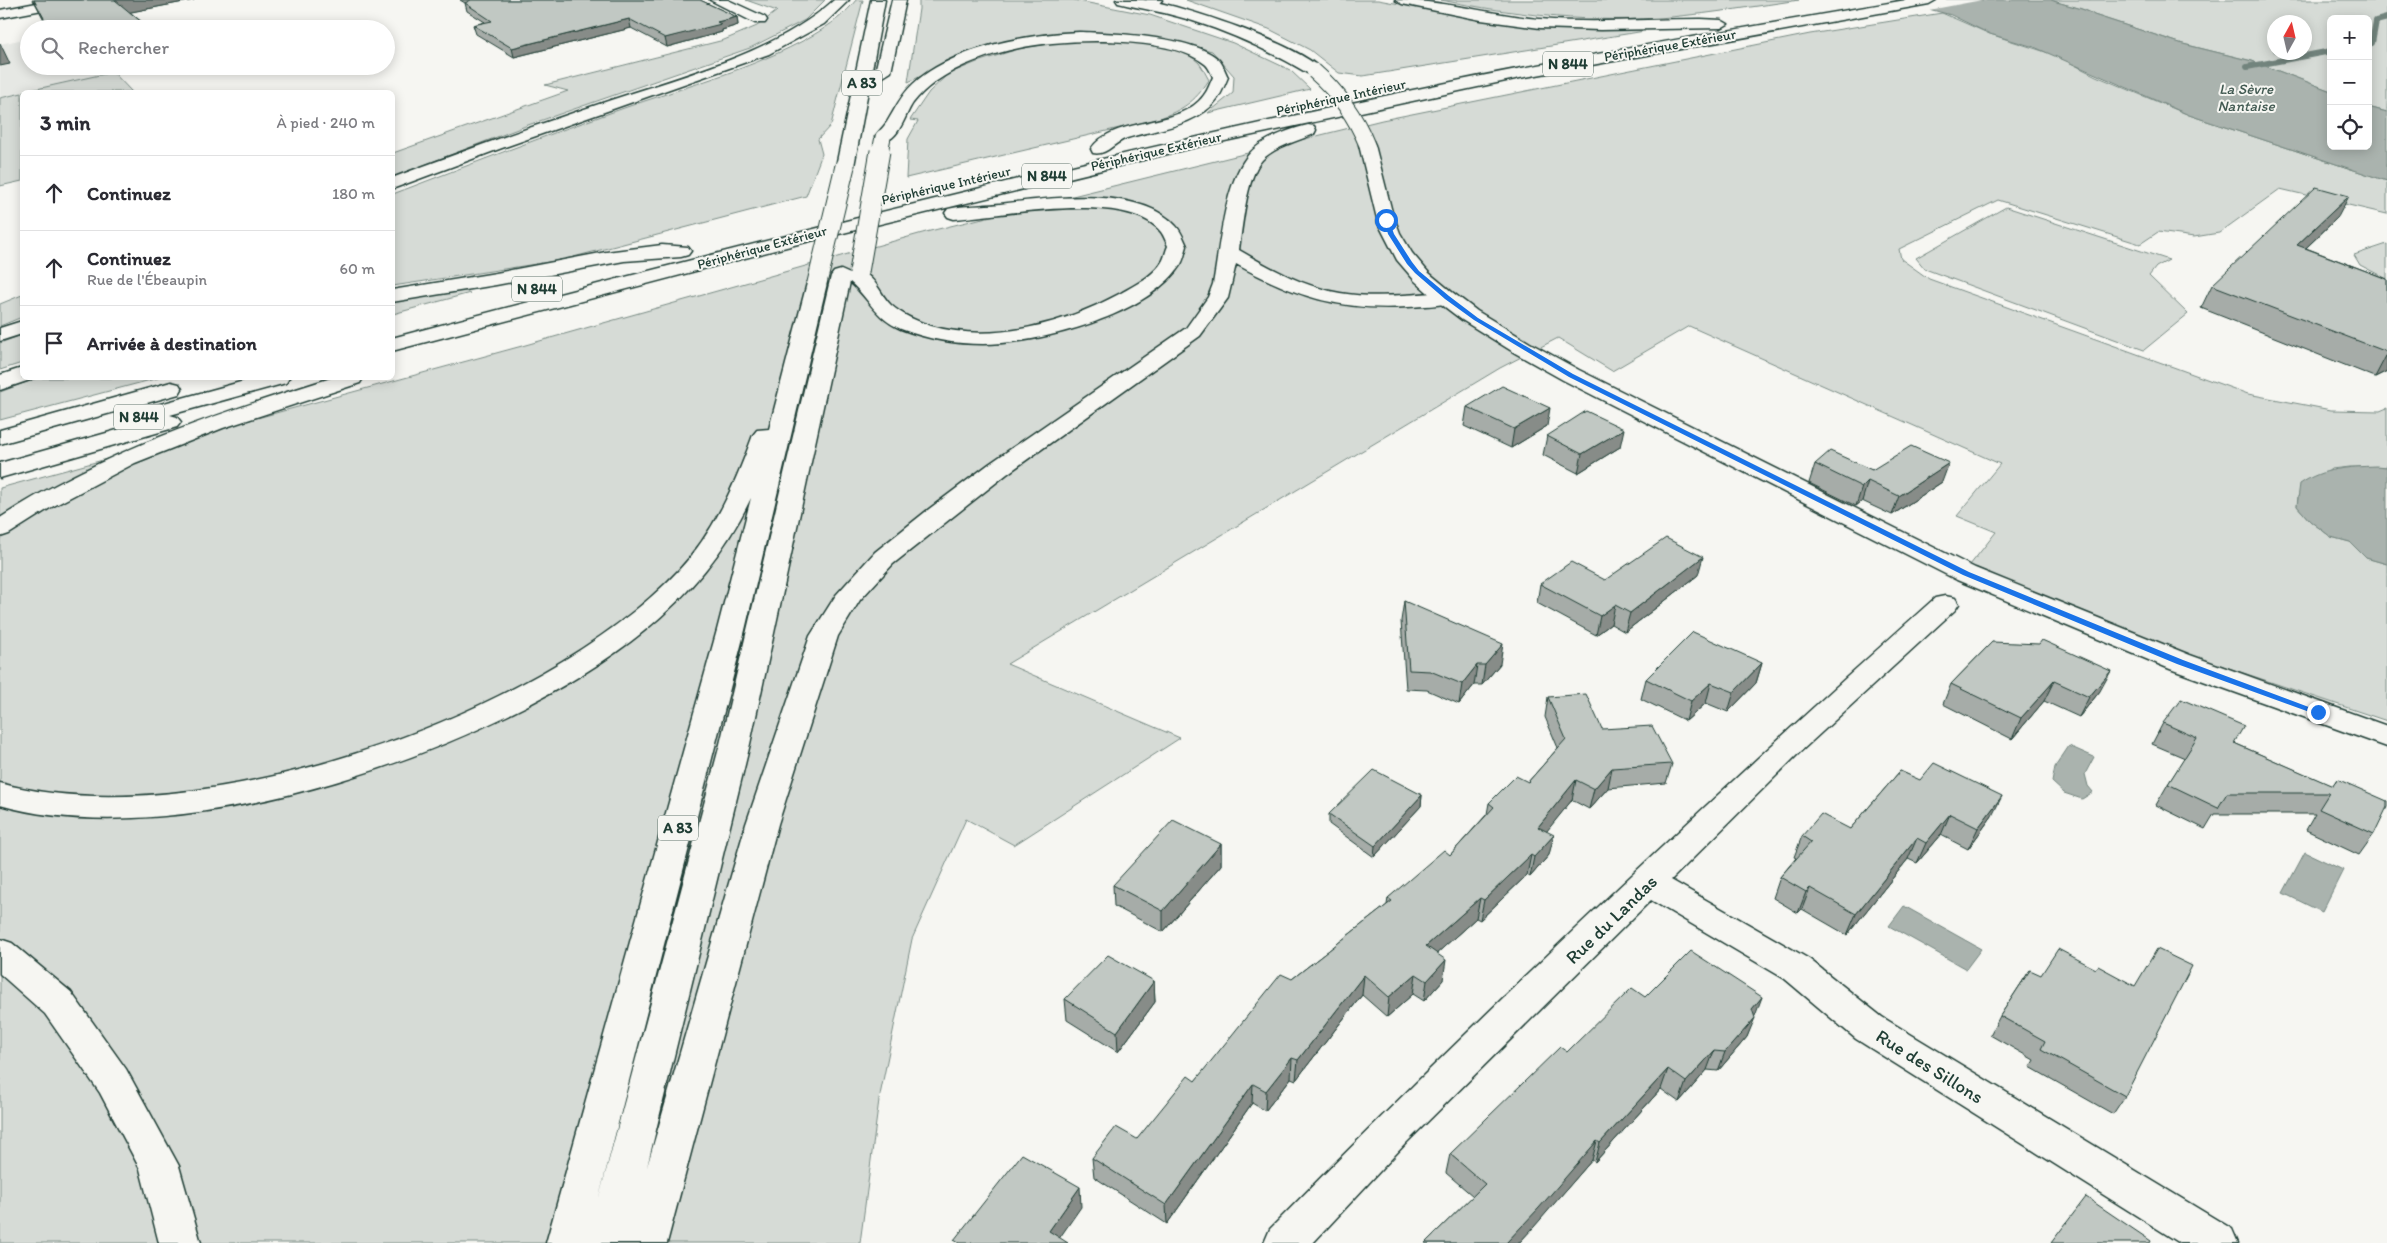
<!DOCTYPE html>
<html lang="fr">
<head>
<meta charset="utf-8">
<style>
  :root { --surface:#fff; --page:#f2f2f3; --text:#2b2b33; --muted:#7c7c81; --line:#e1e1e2 }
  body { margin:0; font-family:Itim,sans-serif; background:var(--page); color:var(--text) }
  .controls { position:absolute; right:15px; top:15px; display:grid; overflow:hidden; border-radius:8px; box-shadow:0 2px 12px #0003 }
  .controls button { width:45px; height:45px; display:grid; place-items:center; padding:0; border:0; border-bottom:1px solid var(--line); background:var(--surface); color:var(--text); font:25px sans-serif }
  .compass { position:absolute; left:2267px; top:15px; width:45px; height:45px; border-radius:50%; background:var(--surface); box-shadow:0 2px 12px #0003; rotate:8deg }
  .stop { position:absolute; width:15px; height:15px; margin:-11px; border:4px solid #1a73e8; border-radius:50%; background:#fff }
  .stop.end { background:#1a73e8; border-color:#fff; box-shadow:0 1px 5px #0008 }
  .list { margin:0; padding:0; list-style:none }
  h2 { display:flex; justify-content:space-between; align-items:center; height:65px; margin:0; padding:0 20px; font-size:21px }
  h2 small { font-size:16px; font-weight:400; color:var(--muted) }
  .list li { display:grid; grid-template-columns:32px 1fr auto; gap:15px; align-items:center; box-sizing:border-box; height:75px; padding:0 20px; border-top:1px solid var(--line) }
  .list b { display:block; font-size:19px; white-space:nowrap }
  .list p { margin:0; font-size:16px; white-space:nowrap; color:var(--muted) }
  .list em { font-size:16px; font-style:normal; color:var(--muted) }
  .icon { flex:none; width:28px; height:28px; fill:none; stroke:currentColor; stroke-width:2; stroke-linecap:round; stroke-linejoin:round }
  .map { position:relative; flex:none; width:2387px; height:1243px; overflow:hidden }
  .search { position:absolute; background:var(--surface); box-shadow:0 2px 12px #0003; left:20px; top:20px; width:375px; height:55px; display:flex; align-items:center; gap:12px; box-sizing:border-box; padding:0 18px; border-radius:28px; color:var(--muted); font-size:19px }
  .panel { position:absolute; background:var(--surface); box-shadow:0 2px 12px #0003; left:20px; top:90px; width:375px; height:290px; border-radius:8px }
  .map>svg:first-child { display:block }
</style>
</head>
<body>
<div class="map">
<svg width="2387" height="1243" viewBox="0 0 2387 1243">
  <rect width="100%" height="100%" fill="#f6f6f2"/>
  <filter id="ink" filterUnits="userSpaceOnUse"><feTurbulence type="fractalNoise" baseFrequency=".02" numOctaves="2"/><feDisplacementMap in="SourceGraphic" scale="10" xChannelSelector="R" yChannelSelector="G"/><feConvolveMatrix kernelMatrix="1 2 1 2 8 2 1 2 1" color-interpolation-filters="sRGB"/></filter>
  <g filter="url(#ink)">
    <path fill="#e6e8e4" d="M 29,38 L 29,66 L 106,66 L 113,72 L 0,98 L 0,44 Z"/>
    <path fill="#d6dbd6" stroke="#7a8c85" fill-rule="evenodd" d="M 746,0 L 825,0 L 805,20 L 750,48 L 528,125 L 393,177 L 393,153 L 568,91 L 545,85 L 724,40 L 757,26 L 777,11 Z
      M 856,0 L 863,0 L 831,125 L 818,139 L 822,154 L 806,196 L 562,260 L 393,286 L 393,194 C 469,165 546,135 624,108 C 686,86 817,52 856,0 Z
      M 919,0 L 1073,0 L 1150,15 L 1233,43 L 1290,70 L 1310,89 L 1208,113 L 1233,93 L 1234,76 L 1212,51 L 1173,41 L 1128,34 L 1085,33 L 1032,36 L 987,47 L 908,82 L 919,9 Z
      M 1186,0 L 1378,0 L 1504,23 L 1638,28 L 1645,31 L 1363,76 L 1339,73 L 1310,50 L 1269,29 Z
      M 1441,0 L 1799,0 C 1757,6 1714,13 1671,17 C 1594,24 1516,15 1441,0 Z
      M 2051,0 L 2387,0 L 2387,112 L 2368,107 L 2368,19 L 2331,19 L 2331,91 L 2252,61 L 2183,44 L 2094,15 C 2086,8 2063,5 2051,0 ZM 2274,22 L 2304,22 L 2304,52 L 2274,52 Z
      M 1942,13 L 1990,34 L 2055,55 L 2096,76 L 2189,115 L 2387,181 L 2387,214 L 2280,189 L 2219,233 L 2194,237 L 2158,232 L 2140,244 L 1998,200 L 1899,249 L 1901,259 L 1929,279 L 2248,394 L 2331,410 L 2380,411 L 2387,408 L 2387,467 L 2349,467 L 2331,469 L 2298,496 L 2297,506 L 2310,521 L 2331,537 L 2350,542 L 2366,558 L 2387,564 L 2387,721 L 2157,644 L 1970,565 L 1996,532 L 1957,516 L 2000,464 L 1689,326 L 1612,371 L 1558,338 L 1500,368 L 1007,664 L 1180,738 L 1014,845 L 966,819 L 912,939 L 879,1100 L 860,1243 L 0,1243 L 0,488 L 522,346 L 926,232 L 1382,120 L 1810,34 Z
      M 1083,39 C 1113,41 1177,40 1199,63 C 1203,68 1206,75 1209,80 C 1194,103 1183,109 1158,119 L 906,178 L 908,139 L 918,121 L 910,120 L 929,92 L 948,74 L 977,62 L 1021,48 Z
      M 113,72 L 132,92 L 23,92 Z
      M 22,93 L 22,181 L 0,186 L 0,98 Z
      M 2006,207 L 2169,260 L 2156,267 L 2149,276 L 2188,314 L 2144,350 L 1925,269 L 1916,258 Z
      M 2387,244 L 2387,279 L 2360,265 L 2354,255 Z
      M 463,290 L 470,293 L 393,314 L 393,301 Z
      M 22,295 L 22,317 L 0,326 L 0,304 Z
      M 22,335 L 22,363 L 0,370 L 0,343 Z
      M 37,378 L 158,378 L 0,420 L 0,392 Z"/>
    <path fill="#aab3ae" stroke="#72847d" d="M 1895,0 L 2051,0 C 2063,5 2086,8 2094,15 L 2183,44 L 2252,61 L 2331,91 L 2331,146 L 2368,146 L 2368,107 L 2387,112 L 2387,181 L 2189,115 L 2034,47 L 1990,34 L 1951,15 Z
      M 2376,466 L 2387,467 L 2387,564 L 2366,558 L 2350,542 L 2331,537 L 2310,521 L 2297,506 L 2300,484 C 2323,468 2348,467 2376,466 Z
      M 2069,746 L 2094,757 L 2085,774 L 2088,786 L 2093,792 L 2082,799 L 2064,793 L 2052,782 L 2055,767 Z
      M 2305,852 L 2343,870 L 2322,912 L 2283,893 Z
      M 1904,906 L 1981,949 L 1966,969 L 1889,926 Z"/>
    <path fill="#f6f6f2" d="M 1893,0 L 1982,0 L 1924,11 L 1895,2 Z"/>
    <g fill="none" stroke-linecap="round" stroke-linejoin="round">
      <path stroke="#72847d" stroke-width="6" d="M 2368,44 L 2372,43 L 2376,21 L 2387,18
        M 2247,67 L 2331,51"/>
      <g stroke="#1f3d34" stroke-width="3">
        <path id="street" d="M 52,0 L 81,0 L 74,4 L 0,18 L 0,10 Z
          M 710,0 L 728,0 L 765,17 L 767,20 L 765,23 L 755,23 Z
          M 1945,596 L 1955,598 L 1959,604 L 1955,610 L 1798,754 L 1671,880 L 1809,959 L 1882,1017 L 2232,1229 L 2238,1243 L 2180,1243 L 1856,1039 L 1785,979 L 1651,900 L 1407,1142 L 1313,1243 L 1264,1243 L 1270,1229 C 1484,1011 1707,801 1935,598 Z"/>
      </g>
      <g stroke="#1f3d34" stroke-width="3">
        <path id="secondary" d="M 1116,0 C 1125,0 1134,0 1143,0 C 1176,3 1304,46 1322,71 L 1314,76 L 1309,74 C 1272,52 1234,34 1193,21 C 1169,13 1143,9 1118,3 Z
          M 1367,140 L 1373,141 L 1375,145 L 1392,212 L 1400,233 L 1412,253 L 1429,273 L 1452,292 L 1477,311 L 1530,343 L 1579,370 L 1975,568 L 2190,655 L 2387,726 L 2387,747 L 2170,669 L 1957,580 L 1563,380 L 1515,353 L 1462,320 L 1437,301 L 1415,281 L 1397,260 L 1378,223 L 1359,145 L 1361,141 Z"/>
      </g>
      <g stroke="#1f3d34" stroke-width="3">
        <path id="highway" d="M 834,0 L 849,0 L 824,24 L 769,54 L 502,148 L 392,189 L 392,178 C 465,150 537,125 611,100 C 685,75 775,53 834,0 Z
          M 871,0 L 885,0 L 854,166 L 851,170 L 839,170 L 836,166 Z
          M 892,0 L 906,0 L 891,72 L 883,77 L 875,72 Z
          M 1147,0 L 1162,0 L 1155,8 L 1150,9 L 1143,5 Z
          M 1395,0 C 1444,0 1491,15 1540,19 C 1593,24 1647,19 1701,19 L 1721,20 L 1728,24 L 1721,28 L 1600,30 L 1540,28 L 1481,20 L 1402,4 Z
          M 1906,0 L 1936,0 L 1929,4 L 1520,78 L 1192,148 L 798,244 L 392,351 L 392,338 C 747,244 1102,154 1461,80 C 1609,50 1757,26 1906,0 Z
          M 1079,32 C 1111,33 1196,36 1219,60 C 1223,64 1225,72 1228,77 C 1225,84 1222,92 1218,98 C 1199,126 1156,129 1127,138 C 1114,142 1107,156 1093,153 L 1091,149 C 1114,115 1179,130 1204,95 C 1208,90 1210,83 1213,77 C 1211,73 1209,67 1205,64 C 1170,35 1062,38 1019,48 C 990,54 959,65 935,82 C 927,88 919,95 913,103 C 904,116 898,146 877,141 L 875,137 C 878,132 883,128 887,122 C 895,109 901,95 913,84 C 952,48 1027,34 1079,32 Z
          M 1308,125 L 1314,126 L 1316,130 L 1314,134 C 1298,141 1274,147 1262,160 C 1247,176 1242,227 1239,250 C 1270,268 1304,287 1340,293 C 1375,299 1412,294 1447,292 L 1454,294 L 1457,298 L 1454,302 C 1439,306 1424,306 1408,307 C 1340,311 1296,297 1236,264 L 1228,298 L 1200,336 L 1007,474 L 893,564 L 860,600 L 838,636 L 778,824 L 667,1243 L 546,1243 L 717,630 L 751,498 C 726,550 690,594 644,631 C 500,748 183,858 0,805 L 0,783 C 196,837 540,717 678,571 C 714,533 735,484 753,435 L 757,430 L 769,429 L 807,283 L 810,279 L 817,277 L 824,279 L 827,283 L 745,630 L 598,1201 L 720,744 L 831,276 L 834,272 L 841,270 L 850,274 C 873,266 878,293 891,305 C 902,315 917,321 931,326 C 994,344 1066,323 1121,293 C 1135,285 1155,275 1163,260 C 1165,256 1166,250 1168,246 C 1166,242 1164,236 1161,232 C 1128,189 1002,216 954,219 L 948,217 L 945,213 L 948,209 C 964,205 983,206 1000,204 C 1049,198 1139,185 1176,226 C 1181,231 1184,239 1187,246 C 1185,252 1184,259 1181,264 C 1149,315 1040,344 983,344 C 955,344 927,339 901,329 C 875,318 869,298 850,282 L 750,744 L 647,1167 L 746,824 L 810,636 L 836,595 L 875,552 L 929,509 L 989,464 L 1186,328 L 1208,297 L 1213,284 C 1220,247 1224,181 1250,153 C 1262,139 1290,129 1308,125 Z
          M 662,245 L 688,247 L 691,251 L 688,255 L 681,257 L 624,261 L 496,285 L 392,302 L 392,290 L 496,273 L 606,252 Z
          M 22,321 L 22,334 L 0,341 L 0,328 Z
          M 22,368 L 22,378 L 31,378 L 30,380 L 0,390 L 0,375 Z
          M 255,378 L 289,378 L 286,383 L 170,415 L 177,417 L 181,422 L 177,427 L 0,478 L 0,463 L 142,423 L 135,421 L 132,416 L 135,411 Z
          M 331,378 L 363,378 L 360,383 L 223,428 L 135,463 L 50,508 L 9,534 L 0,537 L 0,518 C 102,452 216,414 331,378 Z
          M 171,382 L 179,384 L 182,389 L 179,394 L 0,444 L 0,430 Z
          M 0,939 L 12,943 L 71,992 L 126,1069 L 179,1166 L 201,1243 L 159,1243 L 140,1169 L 100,1093 L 45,1014 L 0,974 Z"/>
      </g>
      <use href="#street" fill="#f6f6f2" fill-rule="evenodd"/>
      <use href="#secondary" fill="#f6f6f2" fill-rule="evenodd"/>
      <use href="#highway" fill="#f6f6f2" fill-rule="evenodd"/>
      <g stroke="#1f3d34" stroke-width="17" stroke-linecap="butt">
        <path id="secondary-bridge" d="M 1314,71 C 1338,92 1355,115 1367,145"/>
      </g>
      <g stroke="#1f3d34" stroke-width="17" stroke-linecap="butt">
        <path id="highway-bridge-far1" d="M 880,152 L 883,137"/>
      </g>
      <g stroke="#1f3d34" stroke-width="21" stroke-linecap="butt">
        <path id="highway-bridge" d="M 859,272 L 880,151
          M 817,283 L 845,166"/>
      </g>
      <use href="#secondary-bridge" stroke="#f6f6f2" stroke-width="15"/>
      <use href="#highway-bridge-far1" stroke="#f6f6f2" stroke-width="15"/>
      <use href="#highway-bridge" stroke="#f6f6f2" stroke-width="19"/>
    </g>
    <path fill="#a6aca8" stroke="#1f3d34" d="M 32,0 L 194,0 L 130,12 L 150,29 L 49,29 L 34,1 L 33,2 Z
      M 460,0 L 700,0 L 737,17 L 738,25 L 722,30 L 722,32 L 667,47 L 631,28 L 514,57 L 476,34 L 473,25 L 485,22 L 467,11 L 465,3 Z
      M 2338,217 L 2306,248 L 2387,279 L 2387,371 L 2375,377 L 2201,308 L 2212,285 Z
      M 1467,407 L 1547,426 L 1511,448 L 1464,426 Z
      M 1547,436 L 1620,447 L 1578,473 L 1543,455 Z
      M 1815,464 L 1872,470 L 1942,482 L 1892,515 L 1862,501 L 1856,506 L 1809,483 Z
      M 1698,575 L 1625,632 L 1611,624 L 1596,635 L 1537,603 L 1540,584 Z
      M 1404,601 L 1500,664 L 1482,685 L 1474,685 L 1459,704 L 1427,690 L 1406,689 L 1401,621 Z
      M 1992,642 L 2100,691 L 2079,717 L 2044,701 L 2012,739 L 1943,704 L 1951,684 Z
      M 1762,663 L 1756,683 L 1728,712 L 1706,703 L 1686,721 L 1641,699 L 1646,679 Z
      M 1548,697 L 1602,729 L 1672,764 L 1666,783 L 1608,788 L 1589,809 L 1572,800 L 1546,831 L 1549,855 L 1530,877 L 1527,875 L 1480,920 L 1476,918 L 1437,953 L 1443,980 L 1424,1001 L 1413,994 L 1387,1017 L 1362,995 L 1296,1080 L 1291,1078 L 1265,1111 L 1252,1103 L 1167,1224 L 1094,1177 L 1092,1158 L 1137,1139 L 1195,1081 L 1292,979 L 1387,905 L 1388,898 L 1450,855 L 1487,814 L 1489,803 L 1528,782 L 1558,748 L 1545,717 Z
      M 2163,723 L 2234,743 L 2332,786 L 2337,779 L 2374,834 L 2359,855 L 2306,830 L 2315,814 L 2214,814 L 2205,829 L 2156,805 L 2168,784 L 2185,758 L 2152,744 Z
      M 1900,771 L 1992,816 L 1968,849 L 1941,835 L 1917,863 L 1908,859 L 1847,935 L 1802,909 L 1798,913 L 1773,898 L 1780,877 L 1796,858 L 1794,857 L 1802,836 L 1850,829 Z
      M 1422,795 L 1421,806 L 1374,857 L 1329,824 L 1329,814 Z
      M 1221,844 L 1221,865 L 1163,932 L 1114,906 L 1113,885 Z
      M 2030,970 L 2125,1096 L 2113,1114 L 2030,1067 L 2034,1060 L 1990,1035 L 2000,1016 Z
      M 1154,981 L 1155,1002 L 1118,1052 L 1067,1020 L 1065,999 Z
      M 1645,997 L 1754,1017 L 1747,1037 L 1718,1071 L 1707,1070 L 1679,1102 L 1661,1089 L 1595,1162 L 1592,1160 L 1519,1243 L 1425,1243 L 1473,1196 L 1446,1173 L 1450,1154 L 1567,1052 Z"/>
    <path fill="#878c88" stroke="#1f3d34" d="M 115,0 L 194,0 L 121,14 Z
      M 737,17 L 738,25 L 722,30 L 722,32 L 667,47 L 665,38 L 717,22 Z
      M 629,19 L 631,28 L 514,57 L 512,48 Z
      M 0,43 L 10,64 L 0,66 Z
      M 2349,196 L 2338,217 L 2286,267 L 2297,245 Z
      M 2387,354 L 2387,371 L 2375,377 Z
      M 1550,408 L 1547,426 L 1511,448 L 1514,429 Z
      M 1624,429 L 1620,447 L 1578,473 L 1582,454 Z
      M 1949,463 L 1942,482 L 1892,515 L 1899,496 Z
      M 1868,481 L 1862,501 L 1856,506 L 1862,487 Z
      M 1703,557 L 1698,575 L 1625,632 L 1630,613 Z
      M 1615,605 L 1611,624 L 1596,635 L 1600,616 Z
      M 1503,644 L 1500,664 L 1482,685 L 1485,665 Z
      M 1762,663 L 1756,683 L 1728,712 L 1734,692 Z
      M 1477,665 L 1474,685 L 1459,704 L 1462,684 Z
      M 2111,671 L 2100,691 L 2079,717 L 2089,697 Z
      M 2054,681 L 2044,701 L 2012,739 L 2021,718 Z
      M 1711,683 L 1706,703 L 1686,721 L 1691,701 Z
      M 1612,768 L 1608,788 L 1589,809 L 1594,789 Z
      M 1576,780 L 1572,800 L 1534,847 L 1538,827 Z
      M 1422,795 L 1421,806 L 1374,857 L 1375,846 Z
      M 2002,796 L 1992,816 L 1968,849 L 1978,828 Z
      M 1950,814 L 1941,835 L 1917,863 L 1926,843 Z
      M 1554,835 L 1549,855 L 1530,877 L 1534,857 Z
      M 1917,838 L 1908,859 L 1847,935 L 1856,914 Z
      M 1221,844 L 1221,865 L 1163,932 L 1163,911 Z
      M 1531,855 L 1527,875 L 1480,920 L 1484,900 Z
      M 1810,888 L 1802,909 L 1798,913 L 1806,892 Z
      M 1480,898 L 1476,918 L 1423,966 L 1426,946 Z
      M 1446,960 L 1443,980 L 1424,1001 L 1427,981 Z
      M 1416,974 L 1413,994 L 1387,1017 L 1389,997 Z
      M 1364,975 L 1362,995 L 1296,1080 L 1298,1060 Z
      M 1154,981 L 1155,1002 L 1118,1052 L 1117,1032 Z
      M 1762,997 L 1755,1016 L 1745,1028 L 1752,1009 Z
      M 1755,1018 L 1747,1037 L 1718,1071 L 1725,1052 Z
      M 1714,1051 L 1707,1070 L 1679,1102 L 1686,1082 Z
      M 1292,1058 L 1291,1078 L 1265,1111 L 1266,1091 Z
      M 1668,1069 L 1661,1089 L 1595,1162 L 1600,1143 Z
      M 1253,1084 L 1252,1103 L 1167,1224 L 1166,1205 Z
      M 1597,1141 L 1592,1160 L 1534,1227 L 1519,1243 L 1506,1243 Z
      M 1080,1187 L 1081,1207 L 1056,1243 L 1049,1231 Z"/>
    <path fill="#c1c8c3" stroke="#1f3d34" d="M 34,0 L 115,0 L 150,29 L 50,29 Z
      M 471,0 L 700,0 L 737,17 L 717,22 L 721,24 L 665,38 L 629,19 L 512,48 L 473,25 L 492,21 L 465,3 Z
      M 2316,187 L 2349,196 L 2297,245 L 2387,279 L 2387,352 L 2212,285 Z
      M 1502,386 L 1550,408 L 1514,429 L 1467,407 Z
      M 1586,411 L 1624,429 L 1582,454 L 1547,436 Z
      M 1911,446 L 1949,463 L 1899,496 L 1868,481 L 1862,487 L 1815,464 L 1830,451 L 1872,470 Z
      M 1666,538 L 1703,557 L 1630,613 L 1615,605 L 1600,616 L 1540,584 L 1571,562 L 1605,580 Z
      M 1404,601 L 1503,644 L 1485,665 L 1477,665 L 1462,684 L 1430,671 L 1409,670 Z
      M 1693,632 L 1762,663 L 1734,692 L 1711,683 L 1691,701 L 1646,679 Z
      M 2042,640 L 2111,671 L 2089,697 L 2054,681 L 2021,718 L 1951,684 L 1992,642 L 2039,644 Z
      M 1586,694 L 1602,729 L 1652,726 L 1672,764 L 1612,768 L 1594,789 L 1576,780 L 1538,827 L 1554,835 L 1534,857 L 1531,855 L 1484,900 L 1480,898 L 1426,946 L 1446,960 L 1427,981 L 1416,974 L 1389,997 L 1364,975 L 1298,1060 L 1292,1058 L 1266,1091 L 1253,1084 L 1166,1205 L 1092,1158 L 1116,1127 L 1137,1139 L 1188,1076 L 1195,1081 L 1281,974 L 1292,979 L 1392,901 L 1388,898 L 1444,850 L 1450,855 L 1494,807 L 1489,803 L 1516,776 L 1528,782 L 1566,739 L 1548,697 Z
      M 2181,699 L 2244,726 L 2234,743 L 2333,786 L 2337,779 L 2387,801 L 2387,807 L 2374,834 L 2319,809 L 2329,793 L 2227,793 L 2218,808 L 2168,784 L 2197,738 L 2163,723 Z
      M 1934,763 L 2002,796 L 1978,828 L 1950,814 L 1926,843 L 1917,838 L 1856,914 L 1810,888 L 1806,892 L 1780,877 L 1811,842 L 1802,836 L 1821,814 L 1850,829 L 1900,771 L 1920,780 Z
      M 1374,770 L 1422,795 L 1375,846 L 1329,814 Z
      M 1173,820 L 1221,844 L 1163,911 L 1113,885 Z
      M 2058,949 L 2096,969 L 2098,966 L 2135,986 L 2157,949 L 2192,966 L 2125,1096 L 2041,1049 L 2045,1041 L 2000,1016 L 2030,970 L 2041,975 Z
      M 1691,951 L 1762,997 L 1752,1009 L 1755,1018 L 1725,1052 L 1714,1051 L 1686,1082 L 1668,1069 L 1600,1143 L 1597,1141 L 1539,1208 L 1506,1243 L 1425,1243 L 1485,1184 L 1450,1154 L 1560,1047 L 1567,1052 L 1632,988 L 1645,997 Z
      M 1108,955 L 1154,981 L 1117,1032 L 1065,999 Z
      M 1022,1154 L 1080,1187 L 1049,1231 L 1068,1243 L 959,1243 L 954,1240 Z
      M 2086,1197 L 2151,1241 L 2150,1243 L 2051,1243 Z"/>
  </g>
  <path fill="#1a73e8" d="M 1386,218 L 1389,220 L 1394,234 L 1412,262 L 1419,271 L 1449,296 L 1478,318 L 1573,374 L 1969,572 L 2183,660 L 2322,712 L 2315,714 L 2177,664 L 1963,575 L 1569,377 L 1474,320 L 1445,299 L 1415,273 L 1407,264 L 1388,234 L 1384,220 Z"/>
  <g text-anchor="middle" stroke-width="4" stroke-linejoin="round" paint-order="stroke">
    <g font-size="14" fill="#1f3d34" stroke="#f6f6f2">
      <text transform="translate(1670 45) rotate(-10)" y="5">Périphérique Extérieur</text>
      <text transform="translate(1341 97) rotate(-12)" y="5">Périphérique Intérieur</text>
      <text transform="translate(1156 151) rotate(-13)" y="5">Périphérique Extérieur</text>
      <text transform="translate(946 185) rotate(-13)" y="5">Périphérique Intérieur</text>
      <text transform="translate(762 247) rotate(-15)" y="5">Périphérique Extérieur</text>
    </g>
    <g fill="#f6f6f2" stroke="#60746d" stroke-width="1">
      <rect x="1543" y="51.5" width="50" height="25" rx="4"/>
      <rect x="842" y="70.5" width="40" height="25" rx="4"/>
      <rect x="1022" y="163.5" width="50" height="25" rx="4"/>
      <rect x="512" y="276.5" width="50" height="25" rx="4"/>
      <rect x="114" y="404.5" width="50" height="25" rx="4"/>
      <rect x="658" y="815.5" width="40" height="25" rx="4"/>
    </g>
    <g font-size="15" font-weight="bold" fill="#1f3d34">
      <text x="1568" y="69">N 844</text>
      <text x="862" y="88">A 83</text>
      <text x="1047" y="181">N 844</text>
      <text x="537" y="294">N 844</text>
      <text x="139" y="422">N 844</text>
      <text x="678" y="833">A 83</text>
    </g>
    <g font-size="15" font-style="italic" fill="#425a52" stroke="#f6f6f2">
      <text x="2246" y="94">La Sèvre<tspan x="2246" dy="17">Nantaise</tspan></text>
    </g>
    <g font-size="19" fill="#1f3d34" stroke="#f6f6f2">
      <text transform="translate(1611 919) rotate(-44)" y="7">Rue du Landas</text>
      <text transform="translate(1930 1066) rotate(32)" y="7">Rue des Sillons</text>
    </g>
  </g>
</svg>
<div class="controls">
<button>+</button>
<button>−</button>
<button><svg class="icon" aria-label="locate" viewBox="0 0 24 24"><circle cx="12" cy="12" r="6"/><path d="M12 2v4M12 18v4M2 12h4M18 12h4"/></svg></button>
</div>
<svg class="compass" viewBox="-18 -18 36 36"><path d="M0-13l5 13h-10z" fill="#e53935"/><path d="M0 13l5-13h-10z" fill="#7c7c81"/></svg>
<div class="stop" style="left:1386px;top:220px"></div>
<div class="stop end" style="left:2318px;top:712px"></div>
<div class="search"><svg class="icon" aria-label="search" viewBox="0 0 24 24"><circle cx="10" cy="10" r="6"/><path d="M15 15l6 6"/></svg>Rechercher</div>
<section class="panel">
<h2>3 min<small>À pied · 240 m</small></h2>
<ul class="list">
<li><svg class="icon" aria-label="ahead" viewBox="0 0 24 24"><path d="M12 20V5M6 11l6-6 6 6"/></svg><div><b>Continuez</b></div><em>180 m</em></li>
<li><svg class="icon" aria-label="ahead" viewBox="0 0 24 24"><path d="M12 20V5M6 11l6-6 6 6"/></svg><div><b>Continuez</b><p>Rue de l'Ébeaupin</p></div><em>60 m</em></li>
<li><svg class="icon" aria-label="arrive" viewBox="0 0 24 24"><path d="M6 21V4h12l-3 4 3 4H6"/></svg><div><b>Arrivée à destination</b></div></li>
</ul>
</section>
</div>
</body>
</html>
